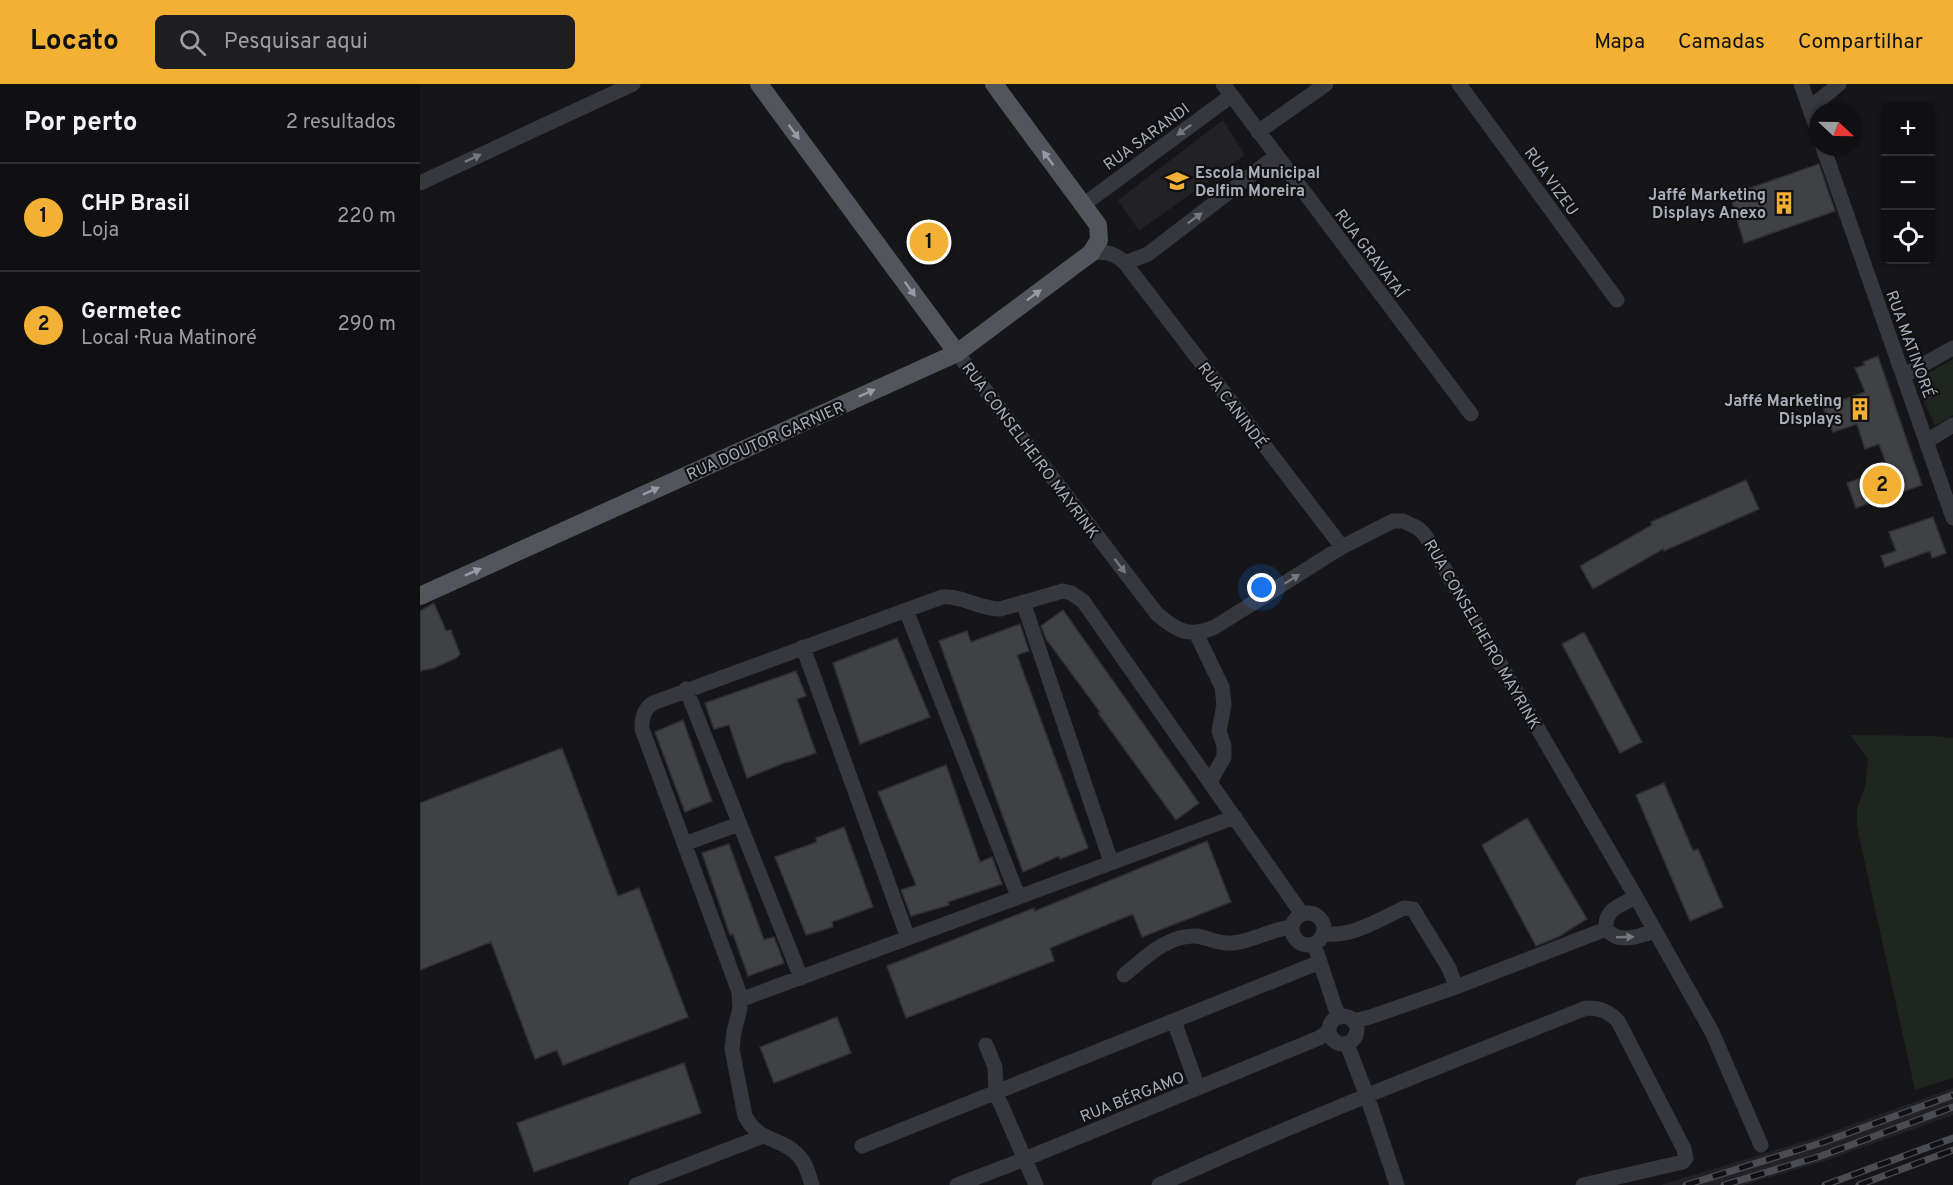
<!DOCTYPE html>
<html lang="pt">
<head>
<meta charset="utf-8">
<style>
  :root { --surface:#101012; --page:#1e1e20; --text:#f1f3f6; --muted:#9c9d9f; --line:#303032; --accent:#f2b134 }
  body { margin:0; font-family:Overpass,sans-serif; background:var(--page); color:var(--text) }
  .controls { position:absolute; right:18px; top:18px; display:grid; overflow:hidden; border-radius:9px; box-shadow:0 2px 4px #0004 }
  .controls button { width:54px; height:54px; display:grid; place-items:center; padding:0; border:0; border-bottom:2px solid var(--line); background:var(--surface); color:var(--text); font:30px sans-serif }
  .compass { position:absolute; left:1389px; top:18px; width:54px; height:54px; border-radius:50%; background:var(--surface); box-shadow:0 2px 4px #0004; rotate:112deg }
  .you { position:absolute; left:842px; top:504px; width:21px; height:21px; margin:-15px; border:4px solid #fff; border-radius:50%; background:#1a73e8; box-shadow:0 0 0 9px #1a73e833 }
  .badge { display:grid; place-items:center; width:39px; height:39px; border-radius:50%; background:var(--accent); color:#111; font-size:20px; font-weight:700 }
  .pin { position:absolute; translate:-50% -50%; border:3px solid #fff; box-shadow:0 2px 6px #0006 }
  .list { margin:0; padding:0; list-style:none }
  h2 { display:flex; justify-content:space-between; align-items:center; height:78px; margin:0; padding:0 24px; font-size:26px }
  h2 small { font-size:20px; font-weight:400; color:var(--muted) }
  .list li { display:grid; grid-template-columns:39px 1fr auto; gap:18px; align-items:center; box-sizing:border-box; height:108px; padding:0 24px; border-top:2px solid var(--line) }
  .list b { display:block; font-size:22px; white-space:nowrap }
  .list p { margin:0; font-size:20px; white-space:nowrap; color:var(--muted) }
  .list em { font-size:20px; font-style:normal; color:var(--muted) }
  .icon { flex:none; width:33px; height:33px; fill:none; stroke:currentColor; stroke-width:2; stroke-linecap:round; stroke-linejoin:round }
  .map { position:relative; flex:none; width:1533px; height:1101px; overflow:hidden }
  header { display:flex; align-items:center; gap:36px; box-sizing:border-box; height:84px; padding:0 30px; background:var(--accent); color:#111 }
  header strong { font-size:28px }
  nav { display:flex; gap:33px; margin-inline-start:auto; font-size:21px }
  .search { width:420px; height:54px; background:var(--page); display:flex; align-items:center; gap:15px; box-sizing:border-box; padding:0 21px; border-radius:9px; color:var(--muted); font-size:22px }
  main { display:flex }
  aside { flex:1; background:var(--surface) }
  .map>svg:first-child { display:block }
</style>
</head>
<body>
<header>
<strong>Locato</strong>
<div class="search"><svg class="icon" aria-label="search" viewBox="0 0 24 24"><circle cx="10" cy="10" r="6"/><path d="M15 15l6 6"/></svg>Pesquisar aqui</div>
<nav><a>Mapa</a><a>Camadas</a><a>Compartilhar</a></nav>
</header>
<main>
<aside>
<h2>Por perto<small>2 resultados</small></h2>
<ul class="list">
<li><span class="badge">1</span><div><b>CHP Brasil</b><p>Loja</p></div><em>220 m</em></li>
<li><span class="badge">2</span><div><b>Germetec</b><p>Local · Rua Matinoré</p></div><em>290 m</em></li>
</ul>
</aside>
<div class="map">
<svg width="1533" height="1101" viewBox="0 0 1533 1101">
  <rect width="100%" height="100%" fill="#161618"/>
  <path fill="#222225" d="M 803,36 L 825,71 L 719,147 L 698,116 Z
    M 1533,1004 L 1533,1031 L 1405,1077 L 1324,1101 L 1241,1101 L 1398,1053 Z"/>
  <path fill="#1e261f" d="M 1533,275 L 1533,331 L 1515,342 L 1495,297 Z
    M 1430,651 L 1513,652 L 1533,654 L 1533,994 L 1495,1006 L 1437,743 C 1436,726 1437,724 1443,709 C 1447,700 1446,686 1448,675 Z"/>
  <path fill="#404145" stroke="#303034" stroke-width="1.5" d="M 1399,80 L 1415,127 L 1324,159 L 1310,111 Z
    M 1458,272 L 1502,401 L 1436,424 L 1427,399 L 1468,385 L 1459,360 L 1445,365 L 1437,340 L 1413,348 L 1403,323 L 1445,308 L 1435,284 L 1445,281 L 1443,278 Z
    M 1326,396 L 1339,425 L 1244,467 L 1243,465 L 1173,505 L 1160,482 L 1232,441 L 1231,438 Z
    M 1513,433 L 1526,469 L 1512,474 L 1510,467 L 1465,483 L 1461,472 L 1476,467 L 1469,448 Z
    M 14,519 L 26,547 L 31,546 L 40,570 L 36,574 L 14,584 L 0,587 L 0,527 Z
    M 643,526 L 779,719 L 756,736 L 678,629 L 680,628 L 626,555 L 621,542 Z
    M 600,540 L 609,567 L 597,571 L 668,764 L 640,775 L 639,772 L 603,788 L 519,557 L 547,547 L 551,558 Z
    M 1164,548 L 1222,658 L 1200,669 L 1142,560 Z
    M 477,554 L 510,633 L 440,660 L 413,579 Z
    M 376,587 L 386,612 L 377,615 L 396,669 L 369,678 L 369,677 L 327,694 L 309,641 L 294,645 L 285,619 Z
    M 263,636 L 292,717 L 265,728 L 235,648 Z
    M 142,664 L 198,812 L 219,804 L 268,933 L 143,981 L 137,966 L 115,975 L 71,858 L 0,886 L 0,719 Z
    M 526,681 L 560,778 L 572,773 L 582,800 L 528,818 L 529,821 L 491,832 L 481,806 L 496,801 L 458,708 Z
    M 1244,699 L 1273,767 L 1278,765 L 1303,823 L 1270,837 L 1216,711 Z
    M 1107,734 L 1167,835 L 1138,853 L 1116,862 L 1062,761 Z
    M 424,743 L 453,823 L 412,838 L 413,843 L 386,851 L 355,773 L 397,758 L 396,754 Z
    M 787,757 L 811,818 L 722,853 L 713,830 L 630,864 L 634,877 L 486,934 L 467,882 L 614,824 L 615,827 Z
    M 309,760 L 344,856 L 354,853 L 364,879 L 328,892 L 313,850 L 310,851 L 282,769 Z
    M 417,933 L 431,969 L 354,999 L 340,963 Z
    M 264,979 L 281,1029 L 114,1088 L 97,1039 Z"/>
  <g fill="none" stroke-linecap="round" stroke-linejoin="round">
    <path stroke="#37383d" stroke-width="15" d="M 803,0 L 1051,330
      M 1039,0 L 1197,216
      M 1381,0 L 1398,48
      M 1390,24 L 1419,0
      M 838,48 L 906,0
      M 1403,63 L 1533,434
      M 0,99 L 213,0
      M 663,121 L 811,12
      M 671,169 C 685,167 695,169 705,179 L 922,463
      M 705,179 L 728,170 L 856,72
      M 537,269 L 737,530 C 757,547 769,554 795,543 L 922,463 L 973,437 L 983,437 L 998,444 L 1005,451 L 1216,813 L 1292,948 L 1341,1061
      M 1483,292 L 1533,264
      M 1507,357 L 1533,341
      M 603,518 L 691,778
      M 486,526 L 598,812
      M 776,549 L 802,603 L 804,621 L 799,647 L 804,662 L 804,673 L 790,698
      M 383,563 L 488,854
      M 266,605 L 381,894
      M 264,760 L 319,740
      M 1216,813 C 1201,821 1184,825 1186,845 C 1199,861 1218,852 1235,847
      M872 845a16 16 0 1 1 32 0a16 16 0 1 1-32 0Z
      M 904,850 C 933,853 958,836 984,824 L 993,825 L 1029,884 L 1036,903
      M 897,869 L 916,926 L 920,933
      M 704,891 C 725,874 748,850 777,852 C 788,854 802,861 813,859 C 834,857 851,845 872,843
      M 320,916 L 815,733
      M909 946a14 14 0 1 1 28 0a14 14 0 1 1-28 0Z
      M 754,937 L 778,1004
      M 933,937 L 950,933 L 1036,903 L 1186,845
      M 927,960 L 947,1012 L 977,1101
      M 566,961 L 575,983 L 576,1009 L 616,1101
      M 442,1062 L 900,878
      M 216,1101 L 343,1052
      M 392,1101 C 389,1091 386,1079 378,1071 C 361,1053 339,1059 325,1032 L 312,965 L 314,948 L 320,924 L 319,908 L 222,645 C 222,633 224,625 233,619 L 522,513 C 541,511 560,525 580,525 L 643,507 L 651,509 L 663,517 L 882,830
      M 537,1101 L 605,1075 L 899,954 L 909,947
      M 739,1101 C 879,1037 1023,981 1166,924 C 1180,924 1188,927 1198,937 L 1264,1065 L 1266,1074 L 1263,1078 L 1163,1101"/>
    <path stroke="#53555c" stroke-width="18" d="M 339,0 L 537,269
      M 0,512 L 537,269 L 671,169 L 679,156 L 678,141 L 574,0"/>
    <g stroke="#4a4c52" stroke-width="7">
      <path id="rail" d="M 1266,1101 L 1404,1058 L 1533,1011
        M 1304,1101 L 1401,1072 L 1533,1023
        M 1405,1101 L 1533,1054
        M 1439,1101 L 1533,1066"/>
    </g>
    <use href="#rail" stroke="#111113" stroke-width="4.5" stroke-dasharray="14" stroke-linecap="butt"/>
  </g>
  <defs><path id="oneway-solid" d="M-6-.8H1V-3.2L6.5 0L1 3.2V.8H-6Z" transform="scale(1.5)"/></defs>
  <g fill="#757881">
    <use href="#oneway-solid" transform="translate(764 46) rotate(144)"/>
    <use href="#oneway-solid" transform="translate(53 74) rotate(-25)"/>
    <use href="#oneway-solid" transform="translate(775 134) rotate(-37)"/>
    <use href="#oneway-solid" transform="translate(700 482) rotate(53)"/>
    <use href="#oneway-solid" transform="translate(872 495) rotate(-32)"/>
    <use href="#oneway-solid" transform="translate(1205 853) rotate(-2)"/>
  </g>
  <g fill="#979ba6">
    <use href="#oneway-solid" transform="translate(374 48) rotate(54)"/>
    <use href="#oneway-solid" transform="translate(628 74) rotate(-127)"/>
    <use href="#oneway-solid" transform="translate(490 205) rotate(54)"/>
    <use href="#oneway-solid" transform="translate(614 211) rotate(-37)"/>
    <use href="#oneway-solid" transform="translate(447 309) rotate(-24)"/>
    <use href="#oneway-solid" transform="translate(231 407) rotate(-24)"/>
    <use href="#oneway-solid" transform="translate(53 488) rotate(-24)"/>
  </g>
  <defs>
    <g id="school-bare" transform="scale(1.8)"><path d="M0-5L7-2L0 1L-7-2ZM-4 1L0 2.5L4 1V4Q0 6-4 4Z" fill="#f2b134" stroke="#111113" stroke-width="2.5" paint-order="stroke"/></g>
    <g id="building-bare" transform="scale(1.8)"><path d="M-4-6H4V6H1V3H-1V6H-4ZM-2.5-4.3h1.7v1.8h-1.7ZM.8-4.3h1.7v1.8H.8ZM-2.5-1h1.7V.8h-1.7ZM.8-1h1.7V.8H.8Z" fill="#f2b134" stroke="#111113" stroke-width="2.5" paint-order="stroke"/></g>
  </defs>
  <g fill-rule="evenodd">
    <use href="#school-bare" x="757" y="97"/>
    <use href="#building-bare" x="1364" y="119"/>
    <use href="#building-bare" x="1440" y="325"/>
  </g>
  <g text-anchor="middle" stroke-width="4.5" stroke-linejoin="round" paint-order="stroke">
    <g font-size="16" fill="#a8adb8" stroke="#111113">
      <text transform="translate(726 52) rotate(-36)" y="6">RUA SARANDI</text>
      <text transform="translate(1132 97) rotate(54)" y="6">RUA VIZEU</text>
      <text transform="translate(951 169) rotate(53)" y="6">RUA GRAVATAÍ</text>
      <text transform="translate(1491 260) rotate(70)" y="6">RUA MATINORÉ</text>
      <text transform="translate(813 321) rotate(53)" y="6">RUA CANINDÉ</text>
      <text transform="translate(345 356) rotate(-24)" y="6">RUA DOUTOR GARNIER</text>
      <text transform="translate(611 366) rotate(53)" y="6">RUA CONSELHEIRO MAYRINK</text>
      <text transform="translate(1063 550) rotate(60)" y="6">RUA CONSELHEIRO MAYRINK</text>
      <text transform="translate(712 1012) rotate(-22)" y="6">RUA BÉRGAMO</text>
    </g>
    <g font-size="16" font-weight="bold" fill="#a8adb8" stroke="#111113" text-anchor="end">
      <text x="775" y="94" text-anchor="start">Escola Municipal<tspan x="775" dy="18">Delfim Moreira</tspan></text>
      <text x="1346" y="116">Jaffé Marketing<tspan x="1346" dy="18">Displays Anexo</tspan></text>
      <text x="1422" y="322">Jaffé Marketing<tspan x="1422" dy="18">Displays</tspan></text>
    </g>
  </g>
</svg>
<div class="controls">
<button>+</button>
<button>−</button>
<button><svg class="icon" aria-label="locate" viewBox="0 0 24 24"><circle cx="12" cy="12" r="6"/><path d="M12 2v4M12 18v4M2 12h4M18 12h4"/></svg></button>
</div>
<svg class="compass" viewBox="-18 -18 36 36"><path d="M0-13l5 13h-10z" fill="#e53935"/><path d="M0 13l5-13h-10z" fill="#9c9d9f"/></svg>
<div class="you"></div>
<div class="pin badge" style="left:509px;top:158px">1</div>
<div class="pin badge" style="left:1462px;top:401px">2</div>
</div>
</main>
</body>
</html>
